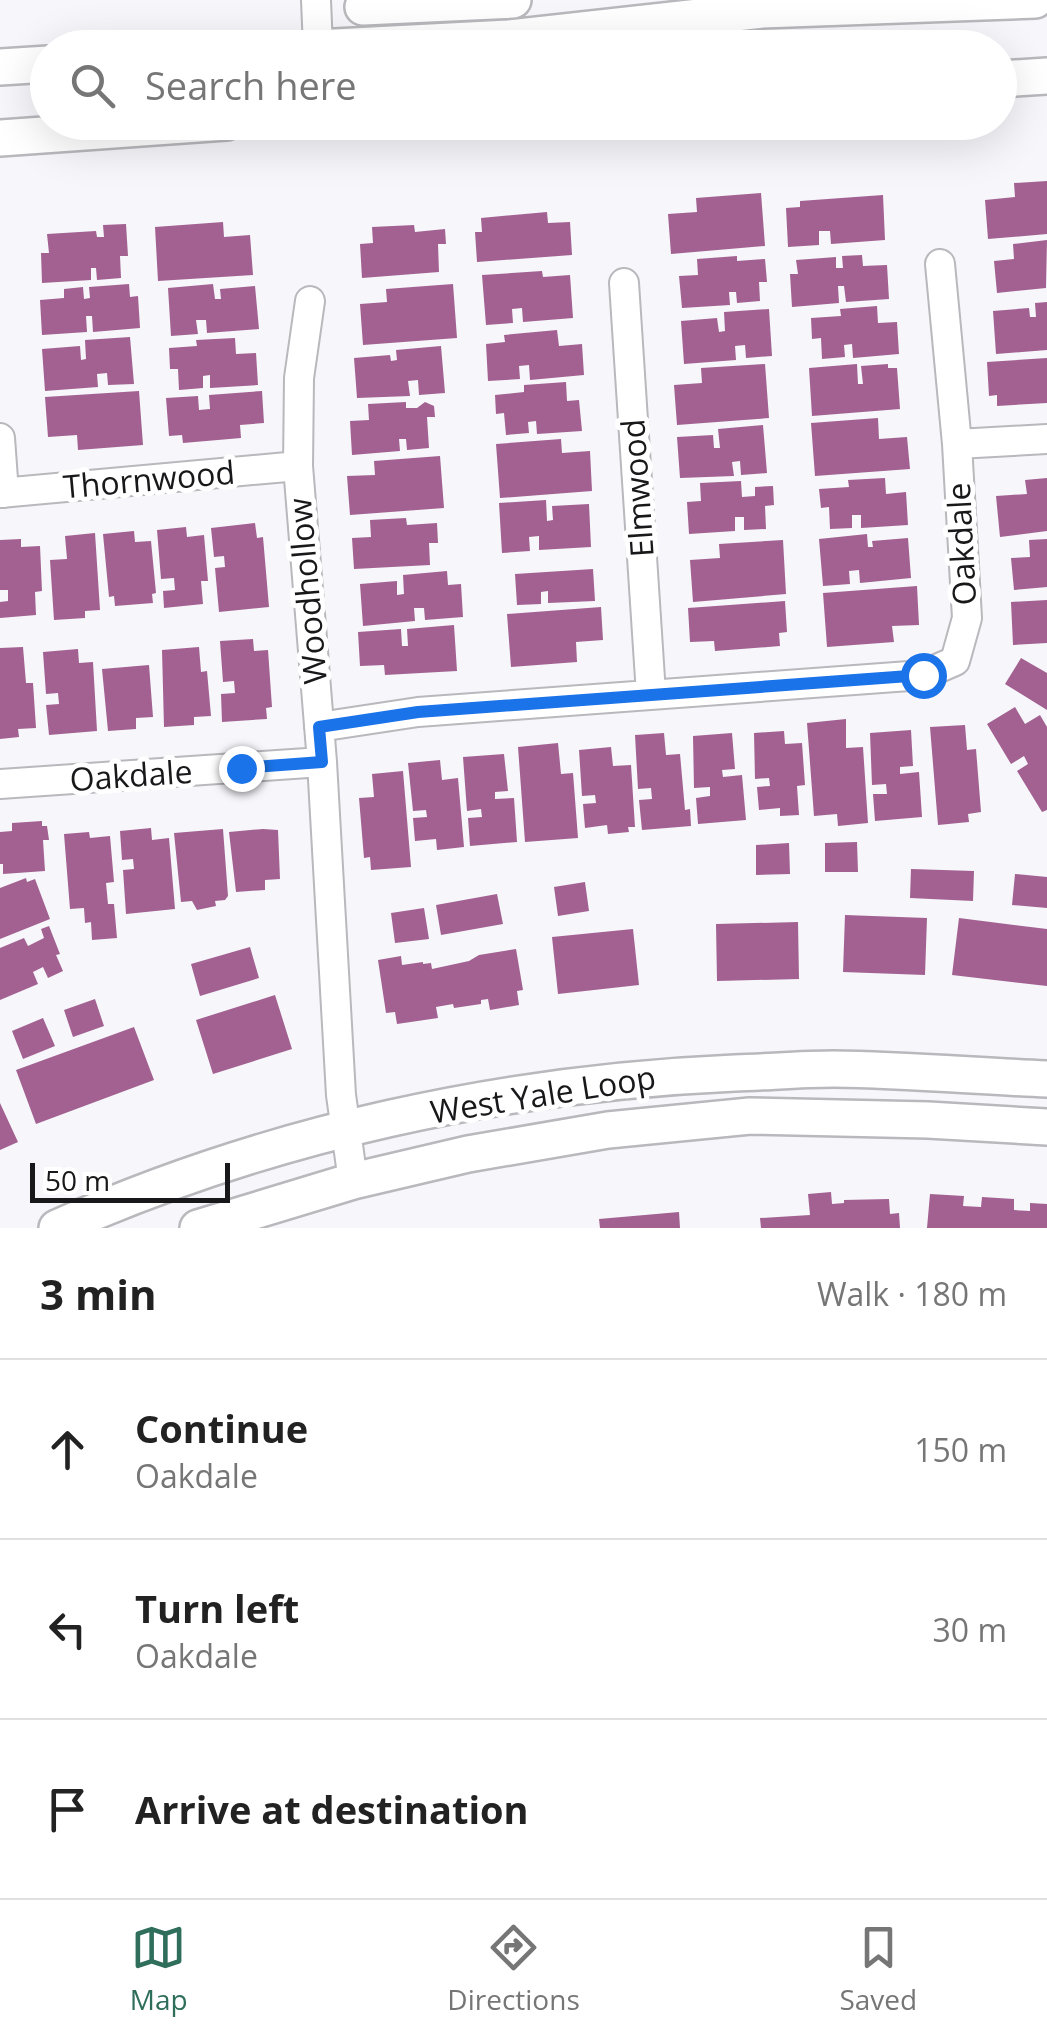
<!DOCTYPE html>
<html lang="en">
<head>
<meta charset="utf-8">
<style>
  :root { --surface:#fff; --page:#f2f2f2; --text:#222; --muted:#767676; --line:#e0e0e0; --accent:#2f6e5b }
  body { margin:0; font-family:"Open Sans",sans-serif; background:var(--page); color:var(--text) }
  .scale { position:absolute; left:30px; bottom:25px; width:200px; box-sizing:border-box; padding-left:10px; border:5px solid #18181a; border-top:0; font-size:28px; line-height:35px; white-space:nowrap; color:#18181a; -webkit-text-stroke:8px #fff; paint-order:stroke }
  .stop { position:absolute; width:30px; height:30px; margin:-22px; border:8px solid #1a73e8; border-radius:50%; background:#fff }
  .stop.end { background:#1a73e8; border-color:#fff; box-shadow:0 2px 10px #0008 }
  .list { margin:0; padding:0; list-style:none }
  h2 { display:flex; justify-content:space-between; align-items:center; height:130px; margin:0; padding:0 40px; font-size:42px }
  h2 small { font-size:32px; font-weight:400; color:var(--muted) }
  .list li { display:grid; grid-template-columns:65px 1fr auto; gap:30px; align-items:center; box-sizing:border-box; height:180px; padding:0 40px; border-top:2px solid var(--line) }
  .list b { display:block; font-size:38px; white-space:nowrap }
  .list p { margin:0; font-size:32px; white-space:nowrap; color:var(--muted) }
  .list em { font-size:32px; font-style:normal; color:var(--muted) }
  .icon { flex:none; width:55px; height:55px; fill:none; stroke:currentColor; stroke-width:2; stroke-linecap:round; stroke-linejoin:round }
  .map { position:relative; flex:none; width:1047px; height:1228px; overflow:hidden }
  .search { position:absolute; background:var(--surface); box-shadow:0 10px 40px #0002; left:30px; right:30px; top:30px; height:110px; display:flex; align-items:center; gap:25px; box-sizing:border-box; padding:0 35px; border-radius:55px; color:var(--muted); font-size:38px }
  .sheet { height:670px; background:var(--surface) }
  nav { display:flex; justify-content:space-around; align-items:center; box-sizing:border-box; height:140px; border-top:2px solid var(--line); background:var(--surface); font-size:28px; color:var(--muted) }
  nav a { display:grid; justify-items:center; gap:5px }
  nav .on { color:var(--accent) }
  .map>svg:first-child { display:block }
</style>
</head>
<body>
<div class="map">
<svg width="1047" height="1228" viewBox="0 0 1047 1228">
  <rect width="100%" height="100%" fill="#f6f6fb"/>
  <path fill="#a26191" d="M 1047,181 L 1047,234 L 988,239 L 985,200 L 1015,197 L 1014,183 Z
    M 761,193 L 765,246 L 671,254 L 668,214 L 697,212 L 696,198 Z
    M 883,195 L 885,240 L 831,244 L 830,231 L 819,231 L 819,245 L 788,247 L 786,208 L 800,207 L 800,201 Z
    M 547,212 L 548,223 L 570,222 L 572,255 L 477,262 L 475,232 L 482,232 L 481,218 Z
    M 223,222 L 224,237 L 250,235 L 253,275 L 158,281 L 155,227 Z
    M 126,224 L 128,256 L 120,256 L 121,278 L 97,280 L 96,268 L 91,268 L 91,280 L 42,283 L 41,253 L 49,253 L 47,234 L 96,231 L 97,237 L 104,237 L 103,225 Z
    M 414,225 L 415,232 L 445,229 L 446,244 L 438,244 L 439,272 L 362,278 L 360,244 L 373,243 L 372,227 Z
    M 1047,240 L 1046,288 L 997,293 L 994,261 L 1014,259 L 1013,244 Z
    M 862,255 L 863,266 L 887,265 L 889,299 L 846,302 L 844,286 L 838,286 L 839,303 L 792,307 L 790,274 L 798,274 L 796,260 L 836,257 L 836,268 L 843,268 L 842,256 Z
    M 737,256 L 737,261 L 765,259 L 767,282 L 759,282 L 760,301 L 737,303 L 736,292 L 729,292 L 730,305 L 682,308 L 679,276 L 698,275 L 697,259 Z
    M 542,271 L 543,277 L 570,275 L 573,318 L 523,322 L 522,308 L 512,309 L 513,323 L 486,325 L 482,275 Z
    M 129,284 L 130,297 L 138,296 L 140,328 L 93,332 L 92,316 L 86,316 L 87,332 L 42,335 L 40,300 L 64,298 L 64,289 L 83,287 L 84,299 L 90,298 L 89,287 Z
    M 213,284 L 215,299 L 221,299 L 220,289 L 255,286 L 259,329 L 207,333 L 206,320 L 196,320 L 198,334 L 171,336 L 168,288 Z
    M 453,284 L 457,338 L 363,345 L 360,304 L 387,302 L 386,289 Z
    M 1047,302 L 1047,350 L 996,354 L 993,311 L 1029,308 L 1030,317 L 1036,317 L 1035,303 Z
    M 877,306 L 878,323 L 897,322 L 899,354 L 853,358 L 852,344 L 844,345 L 845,357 L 822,359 L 821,338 L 812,339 L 811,318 L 841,316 L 840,309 Z
    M 769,309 L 772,356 L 746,358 L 745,345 L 735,346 L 736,360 L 684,364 L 681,321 L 717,318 L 719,332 L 725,331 L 724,312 Z
    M 557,330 L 559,346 L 582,344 L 584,375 L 530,380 L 529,365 L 519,366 L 520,379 L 488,381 L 486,344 L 505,342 L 504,335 Z
    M 130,337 L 134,384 L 108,385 L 107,373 L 97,374 L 98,387 L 45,391 L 42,349 L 80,346 L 81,360 L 86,359 L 85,340 Z
    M 235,338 L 236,354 L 256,353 L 258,385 L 210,388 L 210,375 L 203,376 L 203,388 L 179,390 L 178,369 L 170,369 L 169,348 L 197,346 L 196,340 Z
    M 441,346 L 445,393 L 419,395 L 418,380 L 408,381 L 410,396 L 357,398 L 354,358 L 390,355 L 391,361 L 397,360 L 396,350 Z
    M 1047,358 L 1047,403 L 997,406 L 997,395 L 989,396 L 987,362 Z
    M 765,364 L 769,418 L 677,425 L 674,385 L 702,383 L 701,368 Z
    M 857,364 L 858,384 L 863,384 L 861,366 L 888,364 L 888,368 L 897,368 L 900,409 L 812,416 L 809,368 Z
    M 566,382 L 567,401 L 579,400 L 582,431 L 537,434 L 536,421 L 528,422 L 529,433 L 506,435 L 504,413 L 496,414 L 495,395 L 524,392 L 524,385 Z
    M 139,391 L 143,445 L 78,450 L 77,435 L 48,437 L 45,397 Z
    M 262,391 L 264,423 L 240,425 L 241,438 L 183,443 L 182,435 L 169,436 L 166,398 L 198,396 L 199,410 L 210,409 L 209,395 Z
    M 406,402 L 406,408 L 417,408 L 425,402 L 434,406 L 435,417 L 427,417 L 429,448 L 407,450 L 406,439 L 399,439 L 400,451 L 352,455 L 350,421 L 369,420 L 368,404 Z
    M 878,418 L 879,439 L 907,437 L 910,469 L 815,476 L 811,423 Z
    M 763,425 L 767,473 L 741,475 L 740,461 L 732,462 L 734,476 L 680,478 L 677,437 L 713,435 L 714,448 L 720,448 L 718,429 Z
    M 561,439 L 562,453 L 590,451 L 592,491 L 500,498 L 496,444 Z
    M 440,456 L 444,508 L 350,515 L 347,476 L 375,475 L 374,461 Z
    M 885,478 L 886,494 L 906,492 L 908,525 L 861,528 L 861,515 L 852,515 L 852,528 L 830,529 L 829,507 L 821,508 L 819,489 L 849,487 L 848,480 Z
    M 1047,478 L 1047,531 L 1000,537 L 996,496 L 1027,494 L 1025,480 Z
    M 741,481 L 742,497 L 755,496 L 755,487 L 773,486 L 774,505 L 765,506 L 766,529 L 744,530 L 744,517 L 735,517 L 735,531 L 689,534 L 687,502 L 701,501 L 700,483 Z
    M 546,500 L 547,521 L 553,520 L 552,506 L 589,504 L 591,547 L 539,550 L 539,536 L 529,537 L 530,551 L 502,553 L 499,503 Z
    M 406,518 L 407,525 L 437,523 L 438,543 L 429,543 L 430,565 L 354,569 L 352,538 L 371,537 L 370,520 Z
    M 255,523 L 257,538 L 263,537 L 269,607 L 219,612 L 215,568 L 225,567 L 224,556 L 214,557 L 211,528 Z
    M 186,527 L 187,537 L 204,535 L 208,581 L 201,581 L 203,604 L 164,608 L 163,591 L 175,590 L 174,578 L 161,579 L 157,530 Z
    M 134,531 L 135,542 L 151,541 L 156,593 L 152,594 L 153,603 L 115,606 L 114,596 L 109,597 L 103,534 Z
    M 95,533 L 100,610 L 85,611 L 85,618 L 54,620 L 50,560 L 67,559 L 65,536 Z
    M 867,534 L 868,547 L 873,547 L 872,541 L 908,538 L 911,578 L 860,583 L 859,570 L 849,571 L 850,584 L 823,586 L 819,539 Z
    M 21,539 L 21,547 L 40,546 L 42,591 L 35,592 L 36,615 L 0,618 L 0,602 L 8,601 L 8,590 L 0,590 L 0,540 Z
    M 1047,539 L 1047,587 L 1014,590 L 1011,558 L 1030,557 L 1029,540 Z
    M 783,540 L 786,594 L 693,602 L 690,560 L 720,558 L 719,544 Z
    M 593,569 L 595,601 L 548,603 L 548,591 L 541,592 L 541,604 L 517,605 L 515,574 Z
    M 447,571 L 448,585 L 461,584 L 463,617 L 425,620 L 424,608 L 414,608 L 415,621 L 363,626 L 360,584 L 397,581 L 397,595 L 404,594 L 403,575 Z
    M 917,586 L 919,625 L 892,626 L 894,642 L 827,647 L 823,593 Z
    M 1047,600 L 1047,643 L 1013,645 L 1011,602 Z
    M 785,601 L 787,632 L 779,633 L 780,646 L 715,651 L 714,641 L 690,642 L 688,608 Z
    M 601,607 L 603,640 L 576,642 L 577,662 L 511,667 L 507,614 Z
    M 454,625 L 457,671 L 385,675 L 384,665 L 360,666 L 358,632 L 401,629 L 402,646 L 408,646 L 407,629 Z
    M 253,639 L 254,651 L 268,650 L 272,707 L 266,708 L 267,719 L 222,722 L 221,694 L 235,693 L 234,681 L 223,682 L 220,641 Z
    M 23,647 L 26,683 L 33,683 L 36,728 L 18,729 L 19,737 L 0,739 L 0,648 Z
    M 199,647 L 201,672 L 207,671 L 211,716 L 194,717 L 194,725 L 164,727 L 162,650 Z
    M 78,649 L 79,663 L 93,662 L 97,731 L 49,735 L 46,705 L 59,704 L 58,693 L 46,694 L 43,652 Z
    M 1021,658 L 1047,673 L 1047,710 L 1005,684 Z
    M 149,665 L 153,717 L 136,718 L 136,729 L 108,731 L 102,669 Z
    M 1015,707 L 1025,724 L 1040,715 L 1047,727 L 1047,810 L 1042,812 L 1017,771 L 1028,764 L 1024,756 L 1011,764 L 987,724 Z
    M 846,719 L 846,748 L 863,747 L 868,823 L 838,826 L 837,814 L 814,816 L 807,723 Z
    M 965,725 L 967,750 L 976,749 L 981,812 L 968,814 L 969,822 L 938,825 L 930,727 Z
    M 911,730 L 913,766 L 900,767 L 900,774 L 919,772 L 922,817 L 875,821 L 873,794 L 887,794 L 886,784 L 872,785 L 870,733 Z
    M 784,731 L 785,744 L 802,743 L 805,785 L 797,786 L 799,815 L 780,816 L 780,808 L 759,810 L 757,787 L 770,786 L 769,778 L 755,779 L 754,733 Z
    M 664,733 L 666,755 L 680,754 L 685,810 L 690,809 L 691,826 L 642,830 L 639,800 L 652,799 L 651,788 L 638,789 L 635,735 Z
    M 732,733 L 735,769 L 722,770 L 723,777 L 742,775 L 746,820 L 698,824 L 696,798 L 710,796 L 710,787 L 694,788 L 693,736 Z
    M 558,743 L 561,774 L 573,773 L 578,838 L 525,842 L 518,747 Z
    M 611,747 L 613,766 L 631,765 L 635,827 L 628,827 L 629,832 L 608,834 L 607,825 L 585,828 L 583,804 L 596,803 L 595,795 L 582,796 L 579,750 Z
    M 504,754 L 508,791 L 495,792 L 495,799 L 514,798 L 517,842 L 470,846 L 468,818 L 482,817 L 481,809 L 467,811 L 463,757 Z
    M 440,760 L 442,780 L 458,778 L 464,847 L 437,850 L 436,839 L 415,841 L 413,818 L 427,817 L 426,810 L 413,811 L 408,763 Z
    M 403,771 L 411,867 L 371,870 L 370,857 L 364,858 L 359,798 L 374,797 L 372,774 Z
    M 42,821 L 42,826 L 47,826 L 49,840 L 43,840 L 45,871 L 3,874 L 3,864 L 0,864 L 0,832 L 12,831 L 12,823 Z
    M 151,828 L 152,840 L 169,838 L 175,909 L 126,914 L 123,870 L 134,869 L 133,859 L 122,860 L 120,831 Z
    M 223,829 L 228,896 L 225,900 L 215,901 L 216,906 L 197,910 L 192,901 L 181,902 L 174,833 Z
    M 263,829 L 278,830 L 280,879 L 265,880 L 265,890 L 236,892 L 229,832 Z
    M 89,832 L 90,838 L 110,836 L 114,882 L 106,883 L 108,904 L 114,904 L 117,938 L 92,940 L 91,922 L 85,923 L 84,908 L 70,909 L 64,834 Z
    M 857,842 L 858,872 L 825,872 L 825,843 Z
    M 789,843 L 790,874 L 756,875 L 756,845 Z
    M 911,869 L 974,871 L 973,901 L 910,898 Z
    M 1015,874 L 1047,877 L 1047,908 L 1012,905 Z
    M 26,878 L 27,882 L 35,879 L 50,919 L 0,939 L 0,888 Z
    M 585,882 L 589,911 L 558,916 L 554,887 Z
    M 497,894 L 503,924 L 441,935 L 436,905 Z
    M 424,908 L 429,939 L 395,943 L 391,913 Z
    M 845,915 L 927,918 L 925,975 L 843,972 Z
    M 959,918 L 1047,929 L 1047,986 L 952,975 Z
    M 798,922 L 799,979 L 717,981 L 716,924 Z
    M 49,926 L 60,954 L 56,955 L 63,971 L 48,978 L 43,967 L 33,972 L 38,984 L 0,1000 L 0,948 L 24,938 L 28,946 L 44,938 L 41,929 Z
    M 633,929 L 639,985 L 558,994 L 552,937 Z
    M 250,947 L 259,978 L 200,996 L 191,964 Z
    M 516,949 L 523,990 L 517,991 L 519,1005 L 490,1010 L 488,999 L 481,1000 L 481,1004 L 454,1008 L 453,1004 L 436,1007 L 438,1018 L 397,1024 L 395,1012 L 386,1013 L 378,960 L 401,956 L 402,965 L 423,962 L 423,964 L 431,963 L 432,969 L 469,961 L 479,955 Z
    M 275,995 L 292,1049 L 213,1074 L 196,1020 Z
    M 95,999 L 104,1026 L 73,1037 L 64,1010 Z
    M 43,1018 L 55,1046 L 23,1059 L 12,1031 Z
    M 134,1027 L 154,1080 L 36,1124 L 16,1070 Z
    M 0,1103 L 18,1142 L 0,1150 Z
    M 831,1192 L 832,1204 L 844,1203 L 844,1200 L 889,1199 L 890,1214 L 899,1213 L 900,1228 L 761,1228 L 760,1218 L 810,1215 L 808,1194 Z
    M 930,1194 L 964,1196 L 963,1206 L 981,1207 L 982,1197 L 1014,1199 L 1014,1210 L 1030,1211 L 1030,1203 L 1047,1204 L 1047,1228 L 927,1228 Z
    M 679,1212 L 680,1228 L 600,1228 L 599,1219 Z"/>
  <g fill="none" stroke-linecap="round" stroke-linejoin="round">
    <g stroke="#b8b8bd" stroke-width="32">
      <path id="minor" d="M 316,0 L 318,48
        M 624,283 L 651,694
        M 310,301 L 299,378 L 298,466 L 322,762 L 341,1095 L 353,1181
        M 0,438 L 4,493
        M 957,444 L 1047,439
        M 0,493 L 298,466
        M 319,727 L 418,712 L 923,675 L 955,661 L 967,618 L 957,444 L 940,264
        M 0,784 L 322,762"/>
    </g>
    <g stroke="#b8b8bd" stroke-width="40">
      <path id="major" d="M 363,7 L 513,0
        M 315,48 L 509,38 L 762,10 L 1035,0
        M 0,67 L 48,64
        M 1000,79 L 1047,76
        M 0,138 L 226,122
        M 57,1228 C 270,1133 503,1083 735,1073 C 768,1072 801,1069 834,1069 C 905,1070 976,1076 1047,1079
        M 198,1228 L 353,1181 L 468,1154 L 608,1130 L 750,1116 L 928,1120 L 1047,1127"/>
    </g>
    <use href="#minor" stroke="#fff" stroke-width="28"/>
    <use href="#major" stroke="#fff" stroke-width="35"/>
  </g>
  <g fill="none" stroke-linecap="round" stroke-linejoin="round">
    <path stroke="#1a73e8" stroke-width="12" d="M 241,768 L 322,762 L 319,727 L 418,712 L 923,675"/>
  </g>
  <g text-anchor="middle" stroke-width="10" stroke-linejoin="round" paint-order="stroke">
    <g font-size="32" fill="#18181a" stroke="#fff">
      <text transform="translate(149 480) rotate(-5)" y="11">Thornwood</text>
      <text transform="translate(638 488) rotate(-94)" y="11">Elmwood</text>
      <text transform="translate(962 544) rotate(-93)" y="11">Oakdale</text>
      <text transform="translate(308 591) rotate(-95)" y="11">Woodhollow</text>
      <text transform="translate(131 776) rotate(-4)" y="11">Oakdale</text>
      <text transform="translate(543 1095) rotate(-9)" y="11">West Yale Loop</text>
    </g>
  </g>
</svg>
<div class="scale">50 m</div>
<div class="stop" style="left:923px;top:675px"></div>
<div class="stop end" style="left:241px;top:768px"></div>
<div class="search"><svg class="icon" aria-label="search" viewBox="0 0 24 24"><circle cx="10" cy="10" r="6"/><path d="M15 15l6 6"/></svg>Search here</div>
</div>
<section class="sheet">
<h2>3 min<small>Walk · 180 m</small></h2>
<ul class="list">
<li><svg class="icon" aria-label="ahead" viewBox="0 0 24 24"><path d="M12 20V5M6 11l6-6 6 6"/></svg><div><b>Continue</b><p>Oakdale</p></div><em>150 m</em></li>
<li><svg class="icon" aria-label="left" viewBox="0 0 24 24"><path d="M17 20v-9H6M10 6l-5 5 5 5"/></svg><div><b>Turn left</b><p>Oakdale</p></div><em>30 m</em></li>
<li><svg class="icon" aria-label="arrive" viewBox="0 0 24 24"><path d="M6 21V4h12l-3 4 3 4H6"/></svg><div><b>Arrive at destination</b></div></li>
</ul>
</section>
<nav>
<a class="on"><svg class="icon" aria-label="map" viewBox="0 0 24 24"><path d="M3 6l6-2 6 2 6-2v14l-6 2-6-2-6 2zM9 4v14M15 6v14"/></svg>Map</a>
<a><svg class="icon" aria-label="directions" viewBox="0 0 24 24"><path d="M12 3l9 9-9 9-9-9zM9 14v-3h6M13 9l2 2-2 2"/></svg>Directions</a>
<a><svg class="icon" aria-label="saved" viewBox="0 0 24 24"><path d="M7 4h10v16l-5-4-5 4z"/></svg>Saved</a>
</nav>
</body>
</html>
